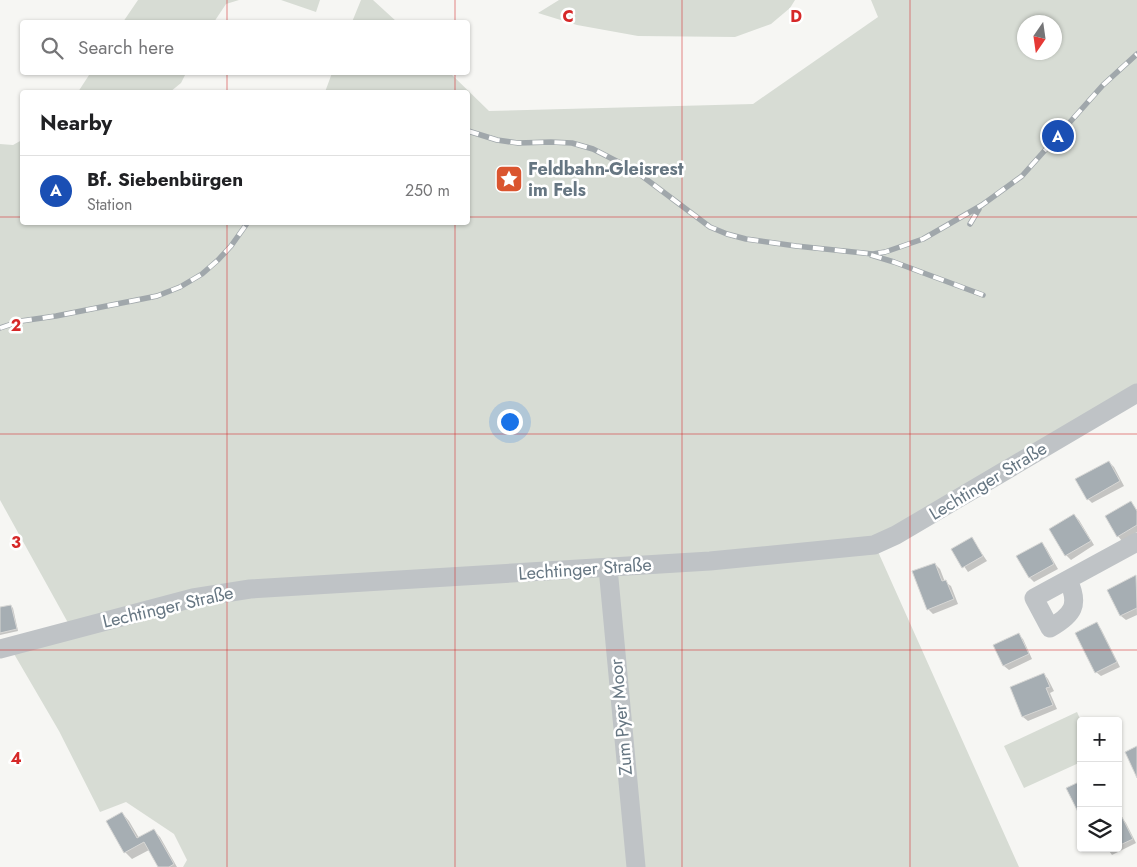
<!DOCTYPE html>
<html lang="en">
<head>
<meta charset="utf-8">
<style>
  :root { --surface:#fff; --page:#f6f6f6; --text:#202124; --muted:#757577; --line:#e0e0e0; --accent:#da552f }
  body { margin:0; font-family:Jost,sans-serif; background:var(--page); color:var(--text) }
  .controls { position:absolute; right:15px; bottom:15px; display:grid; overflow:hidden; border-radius:5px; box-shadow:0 1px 4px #0004 }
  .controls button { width:45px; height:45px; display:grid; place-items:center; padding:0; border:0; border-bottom:1px solid var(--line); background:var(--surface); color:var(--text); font:25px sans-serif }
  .compass { position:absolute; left:1017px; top:15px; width:45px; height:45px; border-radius:50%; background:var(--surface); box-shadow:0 1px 4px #0004; rotate:193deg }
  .you { position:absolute; left:509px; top:421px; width:18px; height:18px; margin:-12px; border:4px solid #fff; border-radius:50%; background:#1a73e8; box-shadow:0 0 0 8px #1a73e833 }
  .badge { display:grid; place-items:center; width:32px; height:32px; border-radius:50%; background:var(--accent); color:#fff; font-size:16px; font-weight:700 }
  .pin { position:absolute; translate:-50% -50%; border:2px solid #fff; box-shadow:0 1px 5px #0006 }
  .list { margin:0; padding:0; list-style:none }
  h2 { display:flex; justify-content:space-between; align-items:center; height:65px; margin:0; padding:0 20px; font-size:21px }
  h2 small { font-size:16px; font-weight:400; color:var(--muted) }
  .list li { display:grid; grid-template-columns:32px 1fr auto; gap:15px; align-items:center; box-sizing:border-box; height:70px; padding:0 20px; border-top:1px solid var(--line) }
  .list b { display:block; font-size:19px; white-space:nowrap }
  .list p { margin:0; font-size:16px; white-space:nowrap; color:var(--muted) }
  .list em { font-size:16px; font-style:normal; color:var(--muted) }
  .icon { flex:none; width:28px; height:28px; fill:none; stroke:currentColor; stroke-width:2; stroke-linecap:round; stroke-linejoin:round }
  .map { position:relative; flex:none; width:1137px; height:867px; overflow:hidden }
  .search { position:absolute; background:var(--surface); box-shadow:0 1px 4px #0004; left:20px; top:20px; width:450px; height:55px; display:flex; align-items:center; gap:12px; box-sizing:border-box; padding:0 18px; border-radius:5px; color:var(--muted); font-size:19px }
  .panel { position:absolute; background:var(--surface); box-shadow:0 1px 4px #0004; left:20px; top:90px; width:450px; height:135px; border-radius:5px }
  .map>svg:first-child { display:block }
</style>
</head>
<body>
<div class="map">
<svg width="1137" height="867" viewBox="0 0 1137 867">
  <rect width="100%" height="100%" fill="#f6f6f3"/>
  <path fill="#d7dcd4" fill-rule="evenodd" d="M 138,0 L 239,0 L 226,4 L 214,22 L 123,22 Z
    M 281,0 L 320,0 L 316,12 Z
    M 361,0 L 373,0 L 397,22 L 352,22 Z
    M 559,0 L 795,0 L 790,8 L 771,24 L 735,37 L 638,36 L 577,25 L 538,13 Z
    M 871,0 L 1137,0 L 1137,393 L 875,545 L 1019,867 L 183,867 L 187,860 L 174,834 L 126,802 L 100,812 L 59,731 L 10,647 L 72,630 L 0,500 L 0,144 L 13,145 L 22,140 L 22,222 L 468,222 L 468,92 L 325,92 L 332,73 L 450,73 L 489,111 L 753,104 L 878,17 ZM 1024,22 L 1054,22 L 1054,52 L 1024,52 Z
    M 91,72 L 186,72 L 186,73 L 181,83 L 170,92 L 78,92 Z
    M 1077,712 L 1081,721 L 1081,762 L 1024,788 L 1004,746 Z"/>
  <path fill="#0003" d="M 1109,462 L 1114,467 L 1124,486 L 1092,503 L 1088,499 Z
    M 1131,502 L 1137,510 L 1137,532 L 1122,541 L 1118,536 Z
    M 1074,515 L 1079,520 L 1094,545 L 1071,560 L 1066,555 Z
    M 972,539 L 987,561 L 968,572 L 953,550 Z
    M 1042,544 L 1046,548 L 1058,569 L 1034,582 L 1030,578 Z
    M 935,564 L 940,569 L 945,582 L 951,586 L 958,604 L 933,614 L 928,609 Z
    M 1136,577 L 1137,615 L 1126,620 L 1121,616 L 1109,590 Z
    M 11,606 L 13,608 L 18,631 L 0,635 L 0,608 Z
    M 1097,624 L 1101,629 L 1120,667 L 1101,676 L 1096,672 Z
    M 1018,635 L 1023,639 L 1032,659 L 1009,670 L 1004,666 L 995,646 Z
    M 1044,674 L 1048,679 L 1054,691 L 1050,693 L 1057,709 L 1028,721 L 1023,717 L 1011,687 Z
    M 122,813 L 129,821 L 139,838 L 153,830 L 160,837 L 177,867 L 159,867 L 149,850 L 132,859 L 125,852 Z
    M 1122,818 L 1126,823 L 1136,843 L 1112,855 L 1107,848 L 1118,848 L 1118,820 Z"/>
  <path fill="#a6aeb3" stroke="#d7d7d5" d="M 1109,461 L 1120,481 L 1087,500 L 1075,479 Z
    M 1131,501 L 1137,511 L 1137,525 L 1117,537 L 1105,516 Z
    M 1074,514 L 1091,541 L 1065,556 L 1049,529 Z
    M 972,537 L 983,556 L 962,568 L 951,549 Z
    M 1042,542 L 1054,564 L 1029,578 L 1016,556 Z
    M 935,563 L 942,581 L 946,580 L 954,599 L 927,610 L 912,571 Z
    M 1136,575 L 1137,608 L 1120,616 L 1107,590 Z
    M 11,605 L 17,629 L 0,633 L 0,607 Z
    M 1097,622 L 1117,662 L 1095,673 L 1075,633 Z
    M 1019,633 L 1029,654 L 1003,666 L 993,645 Z
    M 1044,673 L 1050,687 L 1046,688 L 1053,705 L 1022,717 L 1010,687 Z
    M 1137,746 L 1137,778 L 1125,752 Z
    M 1081,781 L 1081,811 L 1078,812 L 1066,788 Z
    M 122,812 L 137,838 L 154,829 L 174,864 L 169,867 L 158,867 L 144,842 L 124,853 L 106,821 Z
    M 1122,817 L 1133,839 L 1118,846 L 1118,819 Z"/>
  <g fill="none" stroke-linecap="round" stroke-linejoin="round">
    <path stroke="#bfc3c6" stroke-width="19" d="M 608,568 L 636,867
      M 1068,580 C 1080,605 1073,615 1050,628 L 1034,598 L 1137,542
      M 0,649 L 193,598 L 250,589 L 710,561 L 874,545 L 896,535 L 1137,393"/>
    <g stroke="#a0a7ab" stroke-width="5.5">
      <path id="rail" d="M 468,131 L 497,140 L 518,143 L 551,142 L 572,143 L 593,149 L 634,170 L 710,227 L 727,234 L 746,239 L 796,246 L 873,254 L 885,252 L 923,239 L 982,205 L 1022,176 L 1103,85 L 1137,54
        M 970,224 L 979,209
        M 871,255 L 894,262 L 983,295
        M 0,328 L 21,321 L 56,316 L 157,296 L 180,287 L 202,274 L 218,260 L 231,246 L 248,222"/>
    </g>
    <use href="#rail" stroke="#fff" stroke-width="4" stroke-dasharray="11" stroke-linecap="butt"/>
  </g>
  <path fill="none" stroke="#d62828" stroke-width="1" stroke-opacity="0.55" d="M 227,0 L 227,22M 455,0 L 455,22M 682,0 L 682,867M 910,0 L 910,867M 227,72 L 227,92M 455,72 L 455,92M 0,217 L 22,217M 468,217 L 1137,217M 227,222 L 227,867M 455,222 L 455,867M 0,434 L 1137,434M 0,650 L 1137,650"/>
  <defs>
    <g id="sight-square" transform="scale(1.4375)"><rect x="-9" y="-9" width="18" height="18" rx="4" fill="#da552f" stroke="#fff"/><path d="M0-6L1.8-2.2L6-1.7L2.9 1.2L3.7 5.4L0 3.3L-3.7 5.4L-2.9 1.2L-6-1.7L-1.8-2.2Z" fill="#fff"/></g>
  </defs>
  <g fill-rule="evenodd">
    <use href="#sight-square" x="509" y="179"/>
  </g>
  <g text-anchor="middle" stroke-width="5" stroke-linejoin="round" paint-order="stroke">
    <g font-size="18" font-weight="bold" fill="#667682" stroke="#fff" text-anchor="start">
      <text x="528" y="175">Feldbahn-Gleisrest<tspan x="528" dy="21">im Fels</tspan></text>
    </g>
    <g font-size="18" fill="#667682" stroke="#fff">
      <text transform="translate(988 481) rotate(-31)" y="6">Lechtinger Straße</text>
      <text transform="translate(585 569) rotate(-4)" y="6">Lechtinger Straße</text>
      <text transform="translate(168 607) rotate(-13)" y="6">Lechtinger Straße</text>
      <text transform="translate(621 717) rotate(-95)" y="6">Zum Pyer Moor</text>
    </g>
  </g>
  <g font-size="16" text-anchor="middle" font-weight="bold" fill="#d62828" stroke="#fff" stroke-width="5" stroke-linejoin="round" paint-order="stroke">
    <text x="568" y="22">C</text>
    <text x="796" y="22">D</text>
    <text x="16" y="331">2</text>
    <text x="16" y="548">3</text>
    <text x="16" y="764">4</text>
  </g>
</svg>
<div class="controls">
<button>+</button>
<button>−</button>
<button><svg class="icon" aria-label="layers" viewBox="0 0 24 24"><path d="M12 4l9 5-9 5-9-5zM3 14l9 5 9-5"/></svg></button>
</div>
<svg class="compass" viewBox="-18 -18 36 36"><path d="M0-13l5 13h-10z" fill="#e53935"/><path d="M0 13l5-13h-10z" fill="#757577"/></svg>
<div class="you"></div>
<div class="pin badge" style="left:1058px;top:136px;background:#1a4fb4">A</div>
<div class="search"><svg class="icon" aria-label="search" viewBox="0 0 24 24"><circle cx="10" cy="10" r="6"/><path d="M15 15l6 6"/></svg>Search here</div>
<section class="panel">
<h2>Nearby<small></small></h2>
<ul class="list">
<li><span class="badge" style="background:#1a4fb4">A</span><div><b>Bf. Siebenbürgen</b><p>Station</p></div><em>250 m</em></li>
</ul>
</section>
</div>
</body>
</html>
